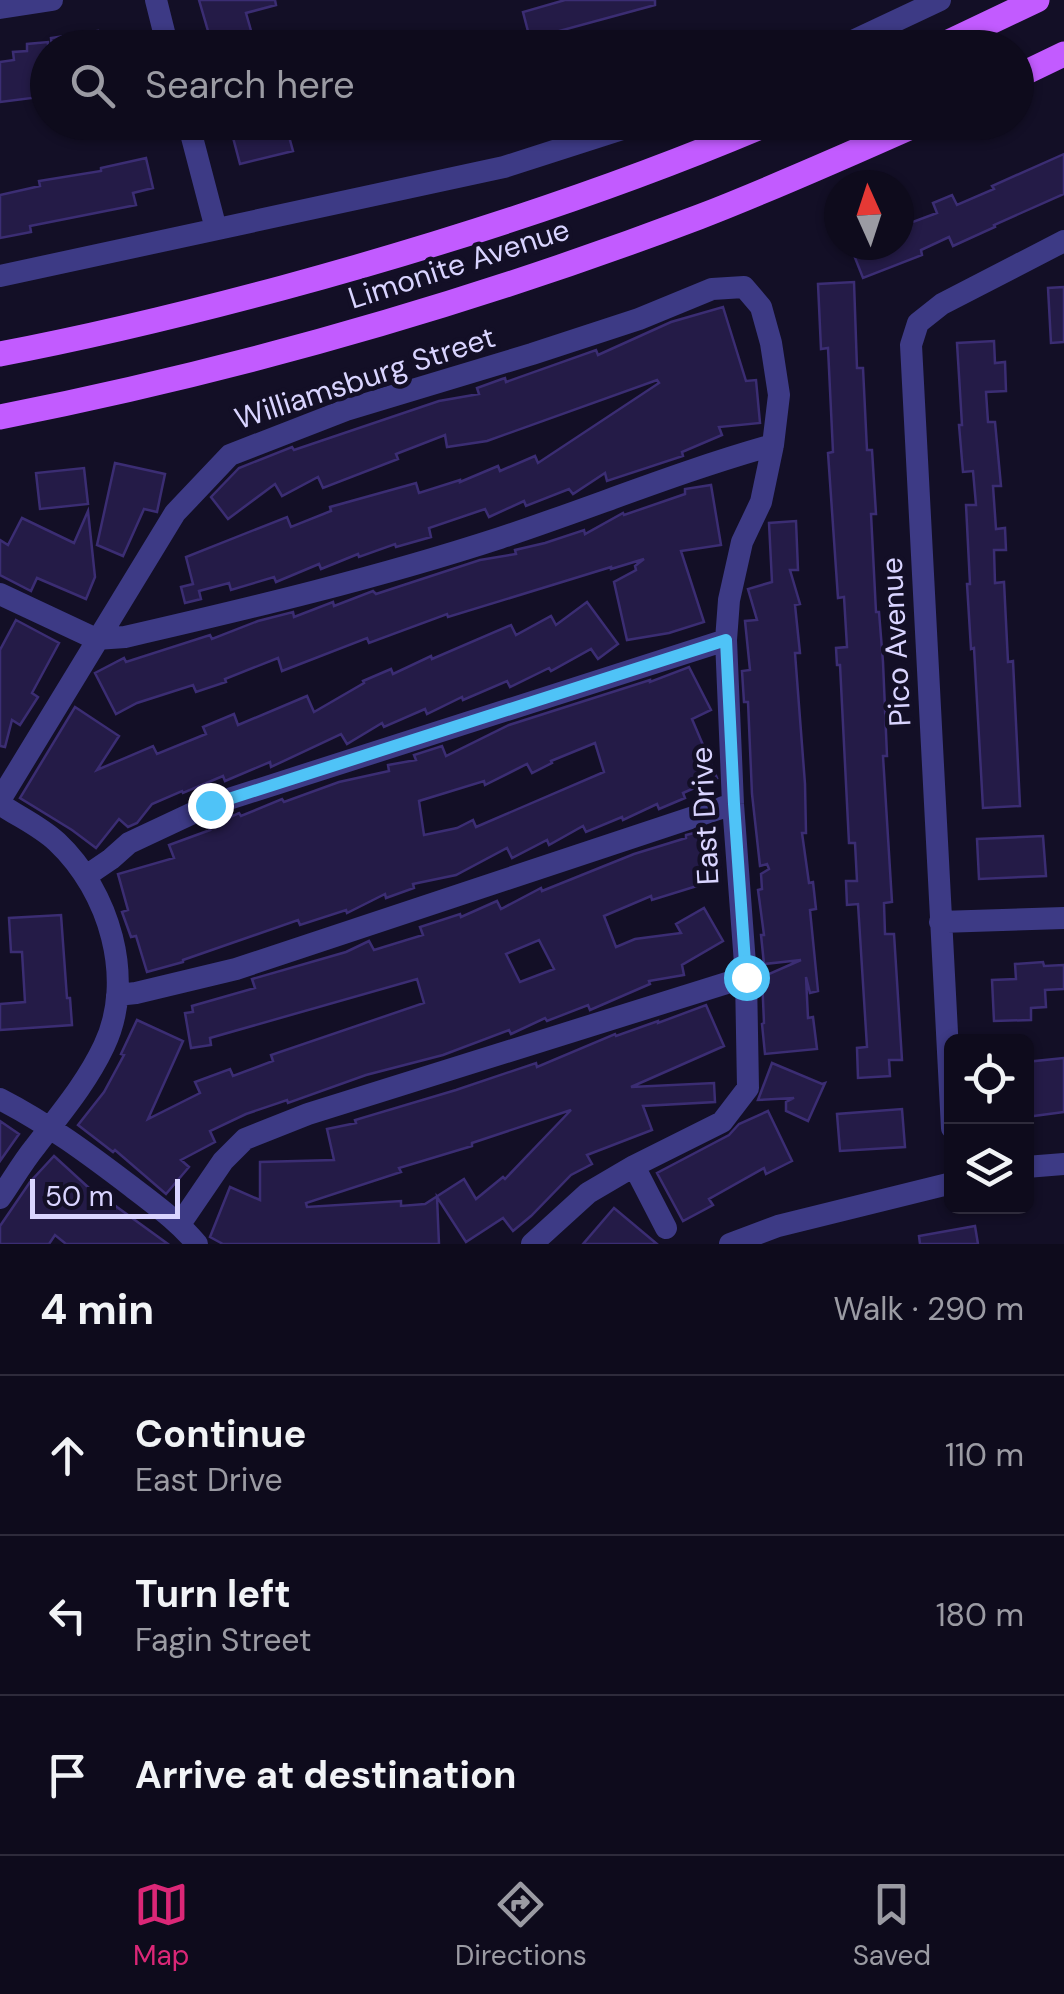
<!DOCTYPE html>
<html lang="en">
<head>
<meta charset="utf-8">
<style>
  :root { --surface:#0e0b1c; --page:#1c1929; --text:#f1f3f6; --muted:#9b9ba3; --line:#2e2b3b; --accent:#db2777 }
  body { margin:0; font-family:"DM Sans",sans-serif; background:var(--page); color:var(--text) }
  .controls { position:absolute; right:30px; bottom:30px; display:grid; overflow:hidden; border-radius:15px; box-shadow:0 2px 8px #0004 }
  .controls button { width:90px; height:90px; display:grid; place-items:center; padding:0; border:0; border-bottom:2px solid var(--line); background:var(--surface); color:var(--text); font:50px sans-serif }
  .compass { position:absolute; left:824px; top:170px; width:90px; height:90px; border-radius:50%; background:var(--surface); box-shadow:0 2px 8px #0004; rotate:357deg }
  .scale { position:absolute; left:30px; bottom:25px; width:150px; box-sizing:border-box; padding-left:10px; border:5px solid #d9d4ff; border-top:0; font-size:28px; line-height:35px; white-space:nowrap; color:#d9d4ff; -webkit-text-stroke:8px #130f26; paint-order:stroke }
  .stop { position:absolute; width:30px; height:30px; margin:-22px; border:8px solid #4fc3f7; border-radius:50%; background:#fff }
  .stop.end { background:#4fc3f7; border-color:#fff; box-shadow:0 2px 10px #0008 }
  .list { margin:0; padding:0; list-style:none }
  h2 { display:flex; justify-content:space-between; align-items:center; height:130px; margin:0; padding:0 40px; font-size:42px }
  h2 small { font-size:32px; font-weight:400; color:var(--muted) }
  .list li { display:grid; grid-template-columns:65px 1fr auto; gap:30px; align-items:center; box-sizing:border-box; height:160px; padding:0 40px; border-top:2px solid var(--line) }
  .list b { display:block; font-size:38px; white-space:nowrap }
  .list p { margin:0; font-size:32px; white-space:nowrap; color:var(--muted) }
  .list em { font-size:32px; font-style:normal; color:var(--muted) }
  .icon { flex:none; width:55px; height:55px; fill:none; stroke:currentColor; stroke-width:2; stroke-linecap:round; stroke-linejoin:round }
  .map { position:relative; flex:none; width:1064px; height:1244px; overflow:hidden }
  .search { position:absolute; background:var(--surface); box-shadow:0 2px 8px #0004; left:30px; right:30px; top:30px; height:110px; display:flex; align-items:center; gap:25px; box-sizing:border-box; padding:0 35px; border-radius:55px; color:var(--muted); font-size:38px }
  .sheet { height:610px; background:var(--surface) }
  nav { display:flex; justify-content:space-around; align-items:center; box-sizing:border-box; height:140px; border-top:2px solid var(--line); background:var(--surface); font-size:28px; color:var(--muted) }
  nav a { display:grid; justify-items:center; gap:5px }
  nav .on { color:var(--accent) }
  .map>svg:first-child { display:block }
</style>
</head>
<body>
<div class="map">
<svg width="1064" height="1244" viewBox="0 0 1064 1244">
  <rect width="100%" height="100%" fill="#130f26"/>
  <path fill="#241b47" stroke="#3b2d73" stroke-width="2.5" fill-rule="evenodd" d="M 199,0 L 275,0 L 276,5 L 246,13 L 256,48 L 213,48 Z
    M 565,0 L 655,0 L 655,5 L 530,39 L 523,12 Z
    M 98,31 L 101,48 L 52,48 L 51,38 Z
    M 48,42 L 48,96 L 0,102 L 0,62 L 14,60 L 13,52 L 27,51 L 27,44 Z
    M 244,122 L 285,122 L 293,151 L 240,164 L 230,126 Z
    M 1064,154 L 1064,194 L 994,225 L 995,227 L 953,246 L 949,237 L 921,250 L 922,255 L 863,278 L 850,245 L 899,245 L 899,227 L 937,213 L 933,203 L 952,195 L 957,205 L 994,189 L 992,186 Z
    M 146,158 L 153,188 L 133,193 L 136,205 L 30,226 L 31,232 L 0,238 L 0,195 L 40,186 L 39,181 L 101,171 L 101,168 Z
    M 854,282 L 857,368 L 863,368 L 867,450 L 872,450 L 876,514 L 871,514 L 876,612 L 879,612 L 883,662 L 887,756 L 883,756 L 892,902 L 884,903 L 885,934 L 894,934 L 902,1060 L 889,1060 L 890,1076 L 858,1078 L 857,1048 L 867,1047 L 858,904 L 847,905 L 846,881 L 857,881 L 855,843 L 849,843 L 840,665 L 837,665 L 836,648 L 847,647 L 844,597 L 838,598 L 828,453 L 833,452 L 828,348 L 821,349 L 818,284 Z
    M 1064,287 L 1064,342 L 1051,343 L 1048,288 Z
    M 723,307 L 746,381 L 756,380 L 760,423 L 719,427 L 722,435 L 682,452 L 683,456 L 607,481 L 605,473 L 573,494 L 569,489 L 526,506 L 524,501 L 489,517 L 485,509 L 429,528 L 431,537 L 396,547 L 395,544 L 359,557 L 358,554 L 321,569 L 319,564 L 276,582 L 274,577 L 231,590 L 229,583 L 199,591 L 201,599 L 185,603 L 181,587 L 193,584 L 186,557 L 287,517 L 291,527 L 331,511 L 330,507 L 416,483 L 419,493 L 460,480 L 460,482 L 498,466 L 500,471 L 535,456 L 538,463 L 659,383 L 657,380 L 487,441 L 447,447 L 445,435 L 396,454 L 398,459 L 323,488 L 318,477 L 282,496 L 275,484 L 228,519 L 211,497 L 239,468 L 292,447 L 294,450 L 439,401 L 479,394 L 477,388 L 502,379 L 505,378 L 506,382 L 596,350 L 598,355 L 671,322 Z
    M 994,341 L 995,363 L 1005,362 L 1006,391 L 986,392 L 988,422 L 995,422 L 1001,486 L 993,486 L 996,529 L 1005,528 L 1006,550 L 994,550 L 995,583 L 1004,582 L 1008,662 L 1013,661 L 1020,806 L 983,808 L 974,648 L 971,649 L 967,584 L 970,584 L 966,505 L 976,505 L 973,471 L 963,472 L 959,425 L 962,425 L 957,343 Z
    M 115,463 L 165,474 L 157,512 L 144,509 L 123,556 L 97,545 Z
    M 84,468 L 88,504 L 40,509 L 36,473 Z
    M 711,485 L 721,545 L 681,551 L 704,622 L 669,633 L 627,640 L 614,582 L 636,570 L 635,566 L 644,559 L 611,569 L 611,567 L 448,617 L 447,614 L 369,643 L 367,638 L 282,671 L 278,658 L 225,679 L 226,682 L 196,692 L 193,685 L 137,703 L 116,714 L 95,673 L 124,658 L 126,662 L 210,635 L 212,639 L 258,621 L 293,612 L 294,617 L 333,602 L 334,606 L 373,591 L 376,594 L 480,560 L 516,554 L 515,550 L 545,543 L 584,530 L 585,534 L 623,513 L 624,515 L 685,494 L 685,489 Z
    M 88,511 L 95,577 L 86,599 L 37,578 L 31,591 L 0,575 L 0,540 L 8,545 L 22,518 L 74,543 Z
    M 796,521 L 798,570 L 790,570 L 800,604 L 795,605 L 800,653 L 795,653 L 805,784 L 806,833 L 802,833 L 809,883 L 813,882 L 816,909 L 810,910 L 818,991 L 810,993 L 806,977 L 808,1018 L 813,1017 L 817,1049 L 765,1054 L 762,1024 L 764,1023 L 762,977 L 801,960 L 764,964 L 761,935 L 764,935 L 758,890 L 762,889 L 761,874 L 769,869 L 767,864 L 760,866 L 752,794 L 748,702 L 744,702 L 742,671 L 750,670 L 745,621 L 757,620 L 748,589 L 772,582 L 769,523 Z
    M 587,602 L 618,644 L 598,659 L 591,649 L 551,671 L 549,668 L 510,687 L 507,681 L 463,700 L 462,697 L 427,714 L 425,709 L 384,727 L 382,723 L 347,744 L 341,734 L 271,767 L 270,762 L 225,781 L 223,776 L 183,793 L 182,791 L 152,804 L 137,823 L 128,827 L 119,819 L 96,848 L 72,830 L 20,798 L 75,707 L 119,736 L 97,770 L 153,746 L 157,754 L 206,734 L 203,727 L 234,714 L 238,725 L 307,696 L 314,712 L 364,683 L 363,681 L 391,669 L 393,674 L 431,656 L 432,659 L 511,625 L 516,635 L 551,616 L 556,625 Z
    M 16,620 L 59,643 L 32,693 L 38,697 L 20,725 L 12,720 L 5,747 L 0,746 L 0,650 Z
    M 689,667 L 711,710 L 692,719 L 717,778 L 683,793 L 685,798 L 659,809 L 657,804 L 623,820 L 622,817 L 586,832 L 583,826 L 549,845 L 547,840 L 512,858 L 507,848 L 456,875 L 413,884 L 414,888 L 386,898 L 385,894 L 347,913 L 346,910 L 300,925 L 298,920 L 183,960 L 183,962 L 147,972 L 136,936 L 131,937 L 122,912 L 128,910 L 118,874 L 174,858 L 169,845 L 210,830 L 208,827 L 239,813 L 241,816 L 282,799 L 284,802 L 339,782 L 389,771 L 388,765 L 416,760 L 414,755 L 442,746 L 446,756 L 509,725 L 650,680 L 650,682 ZM 595,743 L 604,772 L 476,827 L 473,820 L 457,828 L 424,835 L 419,801 L 484,781 L 485,785 L 527,764 L 532,773 L 552,763 L 551,761 Z
    M 711,832 L 713,881 L 652,900 L 651,896 L 604,916 L 616,947 L 635,939 L 681,933 L 676,924 L 704,908 L 723,941 L 682,965 L 684,975 L 649,981 L 650,984 L 590,1010 L 588,1005 L 547,1021 L 545,1018 L 511,1034 L 509,1030 L 443,1055 L 366,1075 L 288,1103 L 287,1100 L 246,1114 L 210,1131 L 215,1142 L 181,1160 L 189,1167 L 166,1194 L 115,1150 L 113,1152 L 78,1125 L 104,1092 L 124,1055 L 121,1054 L 137,1020 L 183,1041 L 148,1119 L 200,1093 L 195,1082 L 230,1069 L 233,1076 L 273,1061 L 271,1055 L 424,1003 L 417,979 L 210,1038 L 211,1045 L 191,1048 L 185,1013 L 193,1012 L 192,1006 L 255,988 L 252,979 L 346,952 L 369,941 L 374,950 L 423,935 L 420,927 L 460,914 L 461,917 L 497,901 L 501,909 L 541,888 L 542,891 L 634,854 L 686,838 L 686,835 L 694,833 ZM 539,940 L 554,969 L 520,982 L 506,954 Z
    M 1043,836 L 1046,876 L 979,879 L 977,839 Z
    M 61,915 L 67,998 L 70,998 L 72,1025 L 0,1030 L 0,1004 L 25,1002 L 22,952 L 11,952 L 9,918 Z
    M 1043,962 L 1044,966 L 1064,965 L 1064,989 L 1045,990 L 1046,1007 L 1031,1008 L 1031,1020 L 994,1021 L 992,980 L 1016,979 L 1015,964 Z
    M 706,1005 L 724,1046 L 631,1087 L 714,1083 L 715,1102 L 643,1106 L 652,1130 L 587,1155 L 592,1164 L 571,1175 L 531,1216 L 513,1231 L 503,1218 L 466,1242 L 437,1197 L 439,1244 L 223,1244 L 210,1237 L 230,1187 L 260,1200 L 260,1162 L 334,1160 L 327,1129 L 356,1123 L 355,1120 L 456,1090 L 536,1063 L 537,1067 L 615,1034 L 616,1036 L 658,1021 L 658,1023 ZM 571,1110 L 505,1179 L 503,1177 L 476,1199 L 464,1179 L 425,1204 L 401,1206 L 401,1201 L 307,1207 L 306,1203 L 401,1172 L 399,1168 L 472,1146 L 472,1143 Z
    M 1064,1058 L 1064,1112 L 1026,1117 L 1026,1062 Z
    M 772,1063 L 822,1084 L 825,1083 L 808,1121 L 786,1111 L 786,1102 L 794,1098 L 758,1100 Z
    M 902,1109 L 905,1147 L 840,1151 L 837,1114 Z
    M 768,1111 L 792,1161 L 766,1174 L 764,1168 L 709,1199 L 713,1205 L 683,1221 L 657,1173 L 729,1135 L 739,1124 Z
    M 0,1121 L 19,1134 L 0,1161 Z
    M 54,1156 L 101,1199 L 103,1197 L 168,1244 L 66,1244 L 55,1235 L 49,1244 L 0,1244 L 0,1226 L 30,1182 Z
    M 614,1208 L 657,1244 L 583,1244 Z
    M 975,1226 L 978,1244 L 920,1244 L 919,1236 Z"/>
  <g fill="none" stroke-linecap="round" stroke-linejoin="round">
    <path stroke="#3d3a85" stroke-width="22" d="M 156,0 L 168,48
      M 0,8 L 52,0
      M 838,48 L 940,0
      M 188,122 L 216,229
      M 0,276 L 504,167 L 644,122
      M 0,594 L 96,639 L 125,637 C 251,608 377,578 500,538 C 591,508 680,471 773,445
      M 0,800 L 175,513 L 230,455 L 346,410 L 532,354 L 639,319 L 712,289 L 744,287 L 761,307 L 771,343 L 779,395 L 773,445 L 761,502 L 742,542 L 729,600 L 726,640 L 733,804 L 746,977 L 748,1088 L 722,1122 L 634,1166 L 588,1193 L 532,1244
      M 0,804 C 19,817 40,826 57,842 C 109,891 136,979 104,1046 C 86,1084 60,1114 35,1147 C 22,1163 12,1181 0,1198
      M 86,876 L 111,859 L 129,843 L 210,805 L 726,640
      M 940,922 L 1064,918
      M 117,995 L 136,993 L 236,969 L 733,804
      M 0,1099 C 47,1123 90,1155 132,1187 C 155,1205 178,1221 197,1244
      M 952,1128 L 911,345 L 918,323 L 942,304 L 1064,241
      M 634,1166 L 666,1228
      M 1026,1167 L 1064,1164
      M 180,1224 L 223,1161 L 245,1139 L 308,1114 L 746,977
      M 730,1244 L 778,1226 L 952,1183"/>
    <path stroke="#c25bff" stroke-width="25" d="M 936,48 L 1037,0
      M 1016,77 L 1064,54
      M 0,354 C 95,336 189,313 282,288 C 448,243 613,190 772,122
      M 0,417 C 238,370 472,303 699,217 C 774,188 848,155 922,122"/>
  </g>
  <g fill="none" stroke-linecap="round" stroke-linejoin="round">
    <path stroke="#4fc3f7" stroke-width="12" d="M 210,805 L 726,640 L 734,804 L 746,977"/>
  </g>
  <g text-anchor="middle" stroke-width="9" stroke-linejoin="round" paint-order="stroke">
    <g font-size="30" fill="#d9d4ff" stroke="#130f26">
      <text transform="translate(459 264) rotate(-18)" y="10">Limonite Avenue</text>
      <text transform="translate(365 378) rotate(-18)" y="10">Williamsburg Street</text>
      <text transform="translate(896 642) rotate(-93)" y="10">Pico Avenue</text>
      <text transform="translate(705 816) rotate(-93)" y="10">East Drive</text>
    </g>
  </g>
</svg>
<div class="controls">
<button><svg class="icon" aria-label="locate" viewBox="0 0 24 24"><circle cx="12" cy="12" r="6"/><path d="M12 2v4M12 18v4M2 12h4M18 12h4"/></svg></button>
<button><svg class="icon" aria-label="layers" viewBox="0 0 24 24"><path d="M12 4l9 5-9 5-9-5zM3 14l9 5 9-5"/></svg></button>
</div>
<svg class="compass" viewBox="-18 -18 36 36"><path d="M0-13l5 13h-10z" fill="#e53935"/><path d="M0 13l5-13h-10z" fill="#9b9ba3"/></svg>
<div class="scale">50 m</div>
<div class="stop" style="left:746px;top:977px"></div>
<div class="stop end" style="left:210px;top:805px"></div>
<div class="search"><svg class="icon" aria-label="search" viewBox="0 0 24 24"><circle cx="10" cy="10" r="6"/><path d="M15 15l6 6"/></svg>Search here</div>
</div>
<section class="sheet">
<h2>4 min<small>Walk · 290 m</small></h2>
<ul class="list">
<li><svg class="icon" aria-label="ahead" viewBox="0 0 24 24"><path d="M12 20V5M6 11l6-6 6 6"/></svg><div><b>Continue</b><p>East Drive</p></div><em>110 m</em></li>
<li><svg class="icon" aria-label="left" viewBox="0 0 24 24"><path d="M17 20v-9H6M10 6l-5 5 5 5"/></svg><div><b>Turn left</b><p>Fagin Street</p></div><em>180 m</em></li>
<li><svg class="icon" aria-label="arrive" viewBox="0 0 24 24"><path d="M6 21V4h12l-3 4 3 4H6"/></svg><div><b>Arrive at destination</b></div></li>
</ul>
</section>
<nav>
<a class="on"><svg class="icon" aria-label="map" viewBox="0 0 24 24"><path d="M3 6l6-2 6 2 6-2v14l-6 2-6-2-6 2zM9 4v14M15 6v14"/></svg>Map</a>
<a><svg class="icon" aria-label="directions" viewBox="0 0 24 24"><path d="M12 3l9 9-9 9-9-9zM9 14v-3h6M13 9l2 2-2 2"/></svg>Directions</a>
<a><svg class="icon" aria-label="saved" viewBox="0 0 24 24"><path d="M7 4h10v16l-5-4-5 4z"/></svg>Saved</a>
</nav>
</body>
</html>
